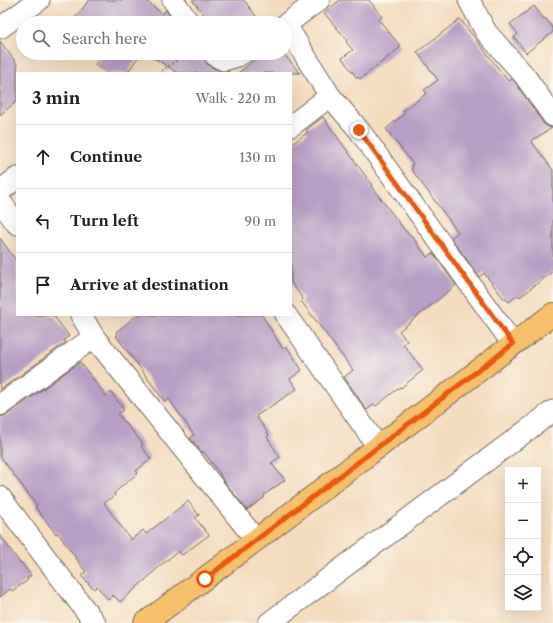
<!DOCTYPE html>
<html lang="en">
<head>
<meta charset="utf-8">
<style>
  :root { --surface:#fff; --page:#f2f2f2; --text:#202124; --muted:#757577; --line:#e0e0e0 }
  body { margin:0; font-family:"Libre Caslon Text",serif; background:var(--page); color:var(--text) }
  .controls { position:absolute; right:12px; bottom:12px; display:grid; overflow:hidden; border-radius:0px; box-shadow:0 4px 16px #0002 }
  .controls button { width:36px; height:36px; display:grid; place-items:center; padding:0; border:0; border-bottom:1px solid var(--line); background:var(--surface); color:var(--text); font:20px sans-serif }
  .stop { position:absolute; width:12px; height:12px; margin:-9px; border:3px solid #ea580c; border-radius:50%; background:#fff }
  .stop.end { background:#ea580c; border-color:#fff; box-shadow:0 1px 4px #0008 }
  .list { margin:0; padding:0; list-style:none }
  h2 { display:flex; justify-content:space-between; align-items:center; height:52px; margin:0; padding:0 16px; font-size:17px }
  h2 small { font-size:13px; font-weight:400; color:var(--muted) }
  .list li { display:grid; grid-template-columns:26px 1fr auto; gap:12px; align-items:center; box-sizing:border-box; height:64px; padding:0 16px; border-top:1px solid var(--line) }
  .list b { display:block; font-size:15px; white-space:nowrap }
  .list em { font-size:13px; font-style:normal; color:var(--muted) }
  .icon { flex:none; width:22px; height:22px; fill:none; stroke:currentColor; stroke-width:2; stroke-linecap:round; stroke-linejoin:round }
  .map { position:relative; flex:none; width:553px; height:623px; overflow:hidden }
  .search { position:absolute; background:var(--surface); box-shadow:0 4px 16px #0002; left:16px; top:16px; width:276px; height:44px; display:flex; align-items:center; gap:10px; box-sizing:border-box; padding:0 14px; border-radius:22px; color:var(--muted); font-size:15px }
  .panel { position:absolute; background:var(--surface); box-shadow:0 4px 16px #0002; left:16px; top:72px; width:276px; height:244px; border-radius:0px }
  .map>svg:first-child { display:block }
</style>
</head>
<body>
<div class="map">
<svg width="553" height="623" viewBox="0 0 553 623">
  <rect width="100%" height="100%" fill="#fbf7ec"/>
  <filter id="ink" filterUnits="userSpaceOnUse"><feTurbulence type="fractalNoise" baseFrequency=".025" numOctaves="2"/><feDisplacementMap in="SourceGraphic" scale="8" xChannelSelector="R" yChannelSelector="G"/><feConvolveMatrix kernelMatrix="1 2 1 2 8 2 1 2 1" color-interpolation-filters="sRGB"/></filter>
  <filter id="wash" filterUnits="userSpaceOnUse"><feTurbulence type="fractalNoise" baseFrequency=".012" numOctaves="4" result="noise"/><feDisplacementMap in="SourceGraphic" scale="16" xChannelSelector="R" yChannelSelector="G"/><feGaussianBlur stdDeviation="0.9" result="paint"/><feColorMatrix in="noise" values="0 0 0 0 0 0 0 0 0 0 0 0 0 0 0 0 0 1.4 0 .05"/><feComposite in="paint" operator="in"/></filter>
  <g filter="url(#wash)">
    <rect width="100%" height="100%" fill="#f4dcbf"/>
    <g id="blocks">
      <path fill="#b79ec5" d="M 89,0 L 145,0 L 163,14 L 166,10 L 174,23 L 82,23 L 75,18 Z
        M 192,0 L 244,0 L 256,16 L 247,23 L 211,23 Z
        M 340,0 L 369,0 L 382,17 L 379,20 L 401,47 L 360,79 L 358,77 L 357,78 L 342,58 L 353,50 L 346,42 L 347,40 L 324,13 Z
        M 534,6 L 544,19 L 545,18 L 553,28 L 553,32 L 526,53 L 514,37 L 518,34 L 510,24 Z
        M 460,19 L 508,81 L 512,79 L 515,82 L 543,123 L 548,127 L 552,128 L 531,141 L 553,170 L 553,271 L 520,297 L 518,295 L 509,302 L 506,299 L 505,300 L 484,273 L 479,277 L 451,238 L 458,232 L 411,169 L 413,168 L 411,165 L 413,164 L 386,129 L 404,114 L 403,111 L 427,93 L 424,90 L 438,80 L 417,52 Z
        M 0,41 L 17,64 L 17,101 L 0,115 Z
        M 103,53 L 141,53 L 127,73 L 107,73 L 95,65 Z
        M 146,53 L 201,53 L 202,56 L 208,65 L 219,71 L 229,71 L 228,73 L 178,73 Z
        M 264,53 L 283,53 L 300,73 L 238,73 Z
        M 323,117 L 372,185 L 371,186 L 403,228 L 410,236 L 411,235 L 427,257 L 433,253 L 456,285 L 399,331 L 407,341 L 403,344 L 423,370 L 401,388 L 400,387 L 376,406 L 374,404 L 367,410 L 344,377 L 353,370 L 301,301 L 303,299 L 291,283 L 291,145 L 308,132 L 306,130 Z
        M 0,238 L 17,262 L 17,315 L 53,315 L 69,336 L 64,340 L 66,342 L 0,390 Z
        M 137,315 L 262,315 L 283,349 L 287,347 L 302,370 L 290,379 L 297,389 L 256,416 L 269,435 L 267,437 L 280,457 L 271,463 L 285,480 L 264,495 L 265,497 L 247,510 L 220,476 L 220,474 L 203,451 L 202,453 L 190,438 L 194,435 L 169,399 L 165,402 L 135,361 L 116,336 L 118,335 L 116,332 Z
        M 80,362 L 106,396 L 111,392 L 124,410 L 118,414 L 143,444 L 141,446 L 151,459 L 136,471 L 138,473 L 114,493 L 115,496 L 104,503 L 131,540 L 143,530 L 146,534 L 188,501 L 199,515 L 195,518 L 209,535 L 182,555 L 178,551 L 152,573 L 152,574 L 120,602 L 113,595 L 108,600 L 97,586 L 94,589 L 81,576 L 86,572 L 58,533 L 56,534 L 35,507 L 37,506 L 0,456 L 0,417 L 7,415 Z
        M 0,535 L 20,563 L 21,562 L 31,576 L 27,578 L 28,580 L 12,591 L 10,589 L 0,597 Z"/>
    </g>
  </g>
  <g filter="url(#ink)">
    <use href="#blocks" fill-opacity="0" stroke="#71695f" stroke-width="1"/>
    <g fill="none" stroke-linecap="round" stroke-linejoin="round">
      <g stroke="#71695f" stroke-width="23">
        <path id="minor" d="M 173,0 L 189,23
          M 469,0 L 486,32 L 524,75 L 553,116
          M 285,25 L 319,0
          M 286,25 L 330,96 L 359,130 L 513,344
          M 0,28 L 39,0
          M 213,53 L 216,56 L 224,60 L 238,56 L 243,53
          M 291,126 L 330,96
          M 0,191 L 17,178
          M 0,201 L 17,224
          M 81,315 L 94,337 L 256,540
          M 286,315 L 378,447
          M 0,405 L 94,337
          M 0,497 L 95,623
          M 269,623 L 553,411"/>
      </g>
      <g stroke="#71695f" stroke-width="24">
        <path id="major" d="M 145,623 L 256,540 L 553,314"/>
      </g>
      <path stroke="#71695f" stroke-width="2.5" stroke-dasharray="1 3" stroke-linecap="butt" d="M 159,73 L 187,53"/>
      <use href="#minor" stroke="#fff" stroke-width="21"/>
      <use href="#major" stroke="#f7c06c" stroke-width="22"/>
    </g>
  </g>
  <g fill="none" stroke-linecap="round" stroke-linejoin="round" filter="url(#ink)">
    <path stroke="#ea580c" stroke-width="5" d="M 205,579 L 513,344 L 359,130"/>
  </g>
</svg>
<div class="controls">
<button>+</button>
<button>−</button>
<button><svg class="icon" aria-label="locate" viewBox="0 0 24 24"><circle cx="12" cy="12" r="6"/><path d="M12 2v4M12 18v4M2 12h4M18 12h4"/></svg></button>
<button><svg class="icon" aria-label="layers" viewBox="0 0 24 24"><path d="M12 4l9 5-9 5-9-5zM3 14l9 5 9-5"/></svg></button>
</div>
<div class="stop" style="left:205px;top:579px"></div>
<div class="stop end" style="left:359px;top:130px"></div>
<div class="search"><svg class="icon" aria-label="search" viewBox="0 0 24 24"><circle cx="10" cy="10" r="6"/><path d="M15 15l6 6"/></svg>Search here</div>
<section class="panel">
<h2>3 min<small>Walk · 220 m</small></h2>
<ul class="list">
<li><svg class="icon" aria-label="ahead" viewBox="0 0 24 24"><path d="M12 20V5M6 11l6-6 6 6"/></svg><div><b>Continue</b></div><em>130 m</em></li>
<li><svg class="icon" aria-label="left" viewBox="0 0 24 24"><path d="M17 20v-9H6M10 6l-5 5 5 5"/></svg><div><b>Turn left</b></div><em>90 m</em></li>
<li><svg class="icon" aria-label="arrive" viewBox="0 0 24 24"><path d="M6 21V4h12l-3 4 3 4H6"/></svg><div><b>Arrive at destination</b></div></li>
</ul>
</section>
</div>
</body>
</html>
